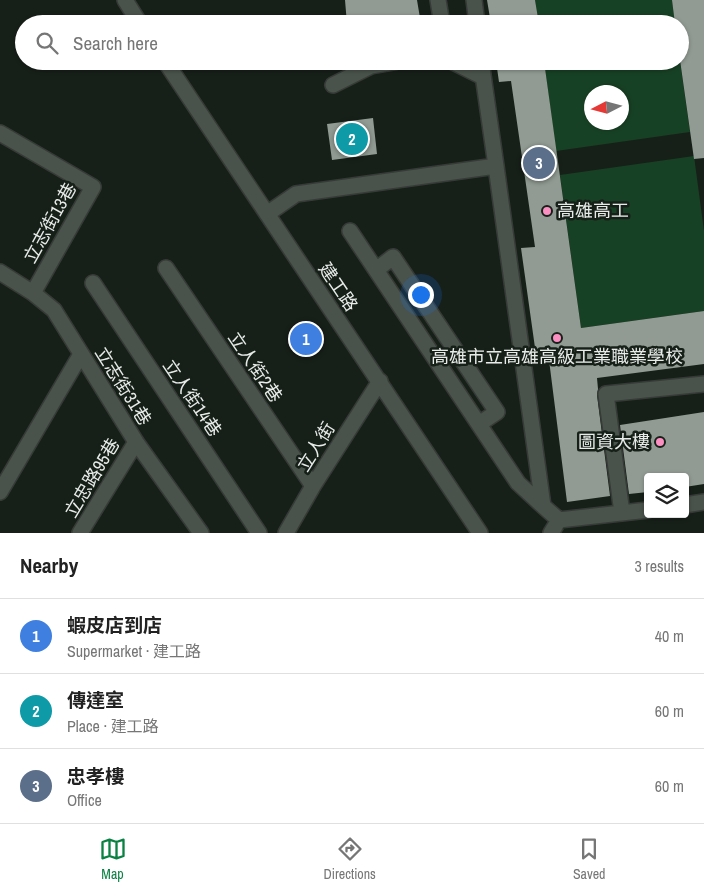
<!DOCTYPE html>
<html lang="en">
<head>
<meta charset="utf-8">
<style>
  :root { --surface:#fff; --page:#f2f2f2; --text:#222; --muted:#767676; --line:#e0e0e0; --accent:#0b8043 }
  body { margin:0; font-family:"Archivo Narrow","Noto Sans TC",sans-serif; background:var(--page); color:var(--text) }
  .controls { position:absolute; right:15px; bottom:15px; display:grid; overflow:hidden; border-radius:5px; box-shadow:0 1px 4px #0004 }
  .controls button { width:45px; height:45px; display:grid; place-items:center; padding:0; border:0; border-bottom:1px solid var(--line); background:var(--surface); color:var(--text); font:25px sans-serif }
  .compass { position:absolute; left:584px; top:85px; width:45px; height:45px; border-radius:50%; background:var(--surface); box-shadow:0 1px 4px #0004; rotate:264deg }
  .you { position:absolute; left:420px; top:294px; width:18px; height:18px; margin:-12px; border:4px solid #fff; border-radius:50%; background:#1a73e8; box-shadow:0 0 0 8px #1a73e833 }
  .badge { display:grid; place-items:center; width:32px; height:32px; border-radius:50%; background:var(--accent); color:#fff; font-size:16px; font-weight:700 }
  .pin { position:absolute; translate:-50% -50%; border:2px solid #fff; box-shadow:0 1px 5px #0006 }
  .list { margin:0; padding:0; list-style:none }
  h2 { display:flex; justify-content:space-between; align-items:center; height:65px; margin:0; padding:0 20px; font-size:21px }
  h2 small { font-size:16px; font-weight:400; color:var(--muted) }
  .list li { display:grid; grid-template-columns:32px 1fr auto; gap:15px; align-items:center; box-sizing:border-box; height:75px; padding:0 20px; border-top:1px solid var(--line) }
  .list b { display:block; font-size:19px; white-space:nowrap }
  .list p { margin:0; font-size:16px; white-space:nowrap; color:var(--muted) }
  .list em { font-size:16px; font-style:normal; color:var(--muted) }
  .icon { flex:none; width:28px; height:28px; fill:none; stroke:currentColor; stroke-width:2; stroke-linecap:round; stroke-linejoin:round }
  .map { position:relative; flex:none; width:704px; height:533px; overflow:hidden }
  .search { position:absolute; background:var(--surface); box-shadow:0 1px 4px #0004; left:15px; right:15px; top:15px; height:55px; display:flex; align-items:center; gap:12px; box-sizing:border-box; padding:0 18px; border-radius:28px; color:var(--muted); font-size:19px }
  .sheet { height:290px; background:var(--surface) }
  nav { display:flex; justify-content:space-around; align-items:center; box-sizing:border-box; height:70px; border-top:1px solid var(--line); background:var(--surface); font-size:14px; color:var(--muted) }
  nav a { display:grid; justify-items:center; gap:2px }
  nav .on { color:var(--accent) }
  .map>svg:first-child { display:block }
</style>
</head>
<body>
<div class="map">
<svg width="704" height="533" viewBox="0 0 704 533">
  <rect width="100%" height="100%" fill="#171f19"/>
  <path fill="#174124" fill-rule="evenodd" d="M 535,0 L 672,0 L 675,24 L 539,24 Z
    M 544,61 L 680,61 L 690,132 L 556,151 ZM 592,92 L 622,92 L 622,122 L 592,122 Z
    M 694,156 L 704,231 L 704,311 L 581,328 L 560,175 Z"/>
  <path fill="#919b93" d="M 345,0 L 417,0 L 421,24 L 347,24 Z
    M 487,0 L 535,0 L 539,24 L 491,24 Z
    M 672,0 L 704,0 L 704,158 L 694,159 L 680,60 L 680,24 L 675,24 Z
    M 496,61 L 544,61 L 581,328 L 704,311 L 704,364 L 597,378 L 598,389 L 597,395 L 610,496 L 567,502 L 549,360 L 537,362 L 521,248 L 535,247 L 511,81 L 499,82 Z
    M 373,118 L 377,154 L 332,160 L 327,124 Z
    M 704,412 L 704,484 L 685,487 L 685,477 L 648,477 L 648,492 L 629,494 L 620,425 Z"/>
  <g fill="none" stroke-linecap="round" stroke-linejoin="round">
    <g stroke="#363b37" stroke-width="18">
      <path id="minor" d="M 125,0 L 140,24
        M 438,0 L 442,24
        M 474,0 L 477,24
        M 165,61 L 480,533
        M 451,61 L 483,77
        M 481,61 L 496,166
        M 333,85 L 371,66 L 399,61
        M 0,133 L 93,187 L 33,293
        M 267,214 L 296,194 L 496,166 L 543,506 L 559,520 L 648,510
        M 350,231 L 518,483 L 543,506
        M 166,268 L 313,486
        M 376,270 L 393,257 L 497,412 L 479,424
        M 0,272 L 33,293 L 54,310 L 136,442 L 201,533
        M 93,283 L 259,533
        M 0,492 L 81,354
        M 685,505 L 704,502
        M 622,513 L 606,394 L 704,384
        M 80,533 L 136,442
        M 286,533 L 313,486 L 380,381
        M 551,533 L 559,520"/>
    </g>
    <use href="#minor" stroke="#49524b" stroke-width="15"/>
  </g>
  <g fill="#fc8fc2" stroke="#171f19" stroke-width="2">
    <circle cx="547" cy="211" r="5"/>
    <circle cx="557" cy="338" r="5"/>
    <circle cx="660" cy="442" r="5"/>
  </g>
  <g text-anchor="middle" stroke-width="5" stroke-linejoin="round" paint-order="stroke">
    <g font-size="18" fill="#e7ece8" stroke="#171f19" text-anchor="start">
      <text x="557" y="217">高雄高工</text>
      <text x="557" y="363" text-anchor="middle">高雄市立高雄高級工業職業學校</text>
      <text x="650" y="448" text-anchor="end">圖資大樓</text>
    </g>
    <g font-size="18" fill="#e7ece8" stroke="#171f19">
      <text transform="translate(50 223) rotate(-61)" y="6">立志街13巷</text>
      <text transform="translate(338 287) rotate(56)" y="6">建工路</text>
      <text transform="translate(255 367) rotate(56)" y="6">立人街2巷</text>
      <text transform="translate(123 386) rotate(58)" y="6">立志街31巷</text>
      <text transform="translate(192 398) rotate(56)" y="6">立人街14巷</text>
      <text transform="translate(316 447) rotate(-58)" y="6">立人街</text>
      <text transform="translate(92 478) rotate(-59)" y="6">立忠路95巷</text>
    </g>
  </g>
</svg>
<div class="controls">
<button><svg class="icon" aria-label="layers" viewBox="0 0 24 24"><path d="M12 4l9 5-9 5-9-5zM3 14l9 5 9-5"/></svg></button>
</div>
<svg class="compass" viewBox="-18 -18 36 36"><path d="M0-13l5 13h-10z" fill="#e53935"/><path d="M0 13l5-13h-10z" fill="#767676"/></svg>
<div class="you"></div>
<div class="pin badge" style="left:306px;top:339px;background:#3f7fe0">1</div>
<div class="pin badge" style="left:352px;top:139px;background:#0f9aa8">2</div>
<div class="pin badge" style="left:539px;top:163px;background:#5c6f8a">3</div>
<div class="search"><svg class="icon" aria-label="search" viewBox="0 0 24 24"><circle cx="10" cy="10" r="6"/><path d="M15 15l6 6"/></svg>Search here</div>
</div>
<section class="sheet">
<h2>Nearby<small>3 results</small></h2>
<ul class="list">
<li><span class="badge" style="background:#3f7fe0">1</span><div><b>蝦皮店到店</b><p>Supermarket · 建工路</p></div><em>40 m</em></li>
<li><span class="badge" style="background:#0f9aa8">2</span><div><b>傳達室</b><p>Place · 建工路</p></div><em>60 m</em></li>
<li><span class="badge" style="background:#5c6f8a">3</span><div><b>忠孝樓</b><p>Office</p></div><em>60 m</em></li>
</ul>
</section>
<nav>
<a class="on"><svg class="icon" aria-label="map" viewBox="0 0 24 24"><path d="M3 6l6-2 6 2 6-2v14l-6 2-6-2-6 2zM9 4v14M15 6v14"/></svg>Map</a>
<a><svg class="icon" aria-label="directions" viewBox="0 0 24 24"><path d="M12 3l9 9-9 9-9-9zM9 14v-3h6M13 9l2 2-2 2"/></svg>Directions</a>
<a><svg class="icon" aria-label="saved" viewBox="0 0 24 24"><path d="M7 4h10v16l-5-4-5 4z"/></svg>Saved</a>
</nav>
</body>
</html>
